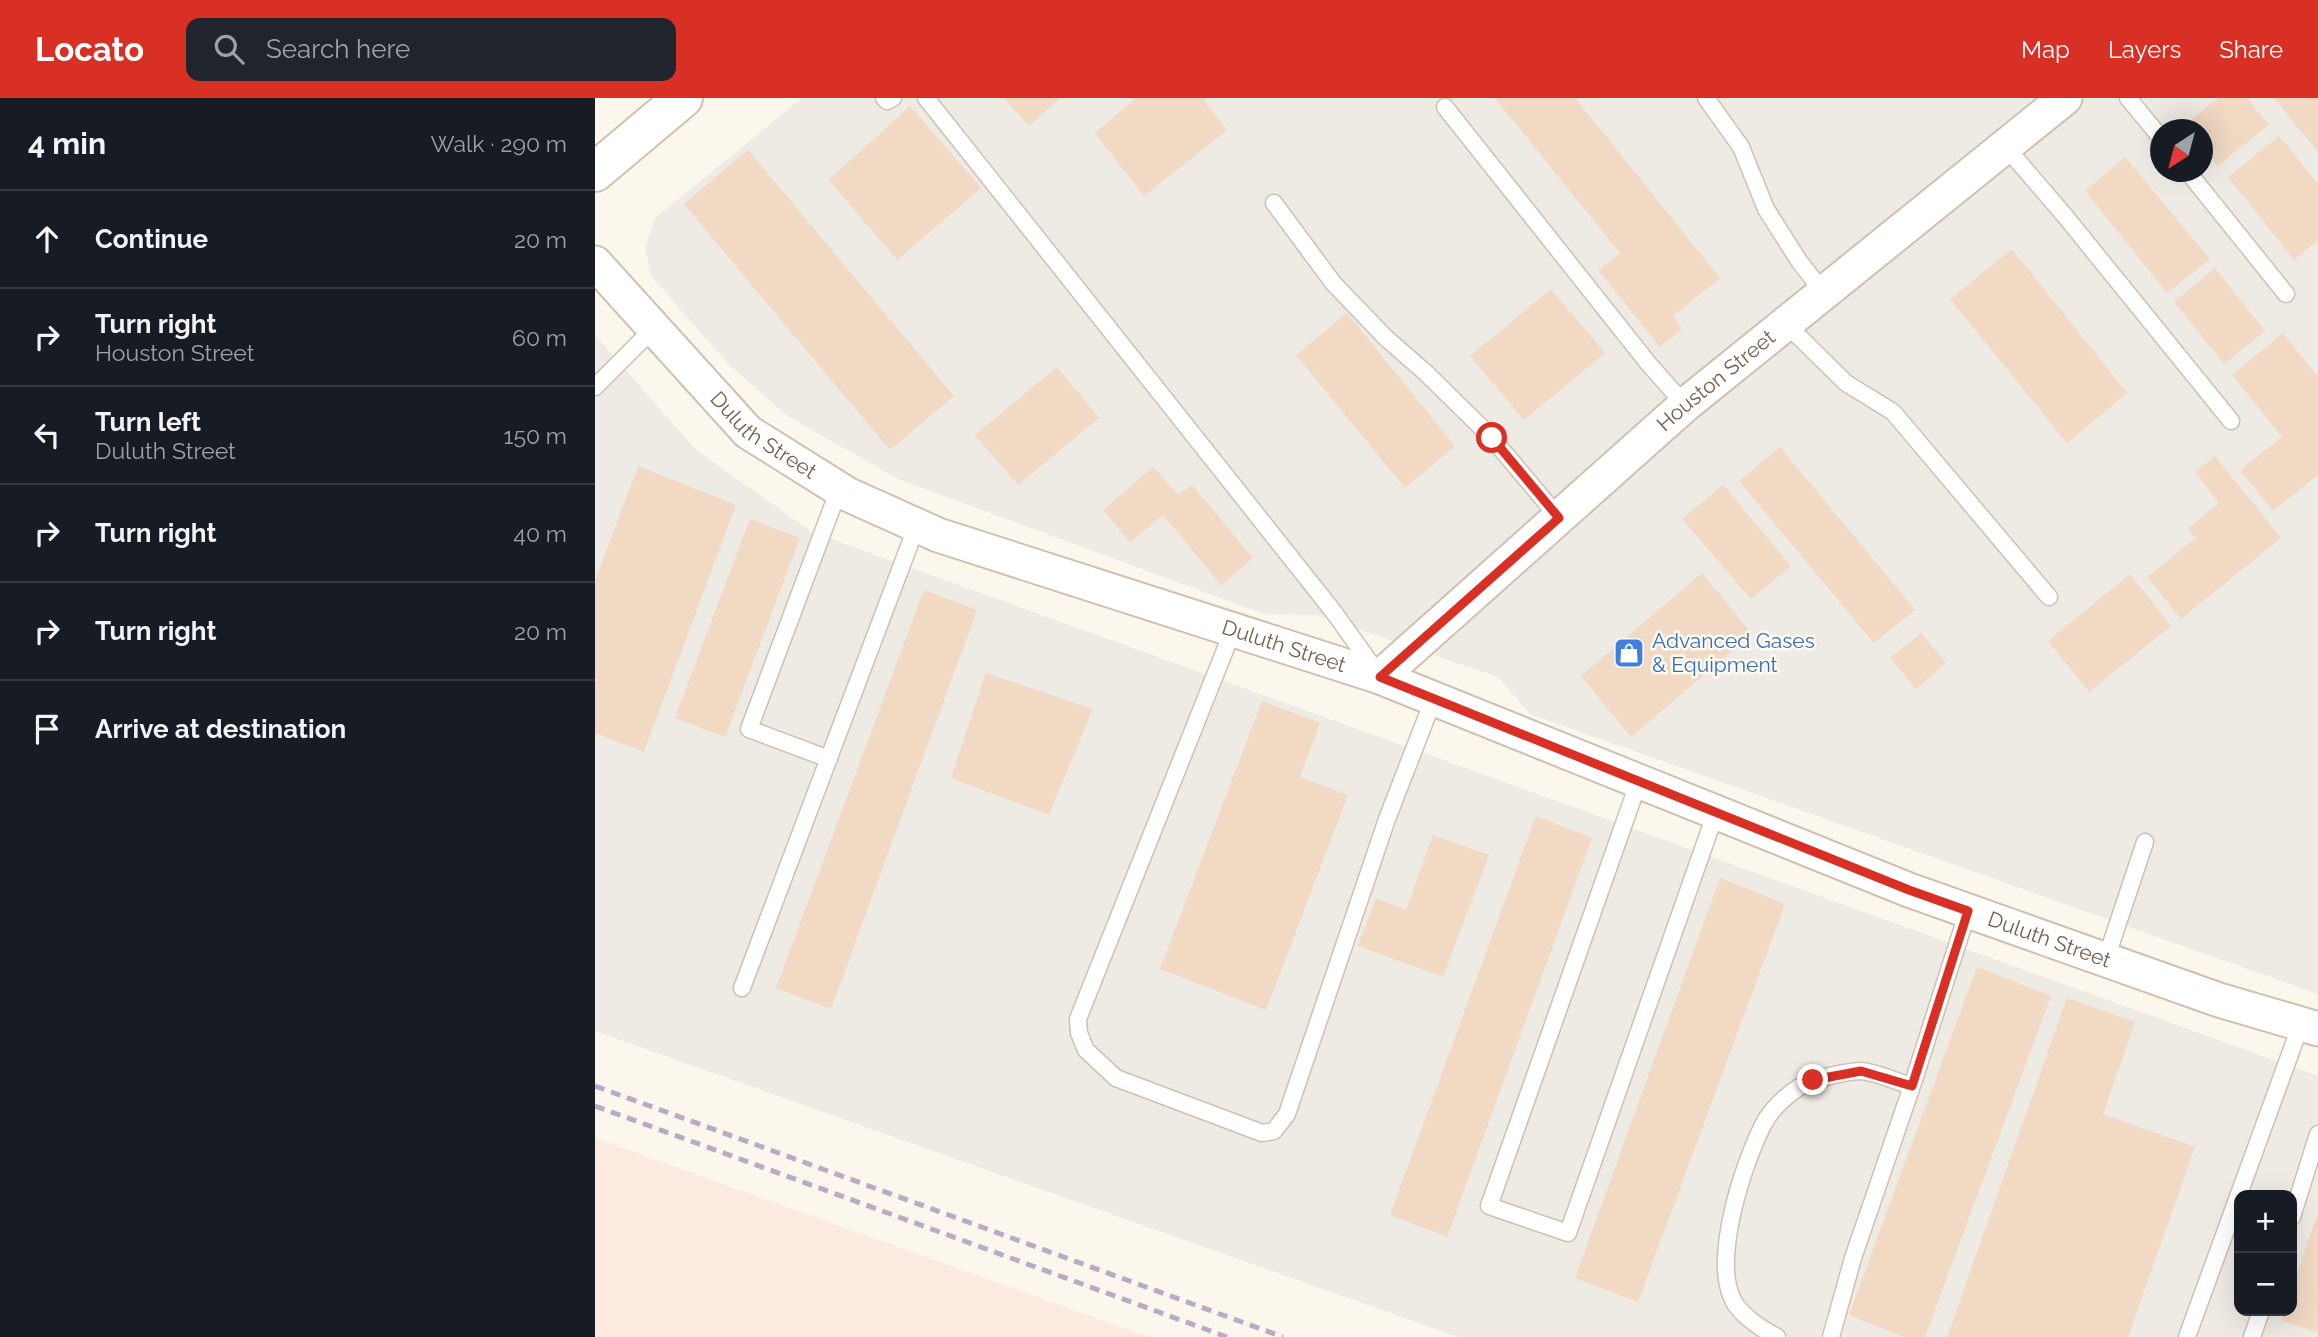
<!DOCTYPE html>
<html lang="en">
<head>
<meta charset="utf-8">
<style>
  :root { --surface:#171b24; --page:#20242c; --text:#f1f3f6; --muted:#9ea1a6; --line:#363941; --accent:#d93025 }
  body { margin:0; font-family:Raleway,sans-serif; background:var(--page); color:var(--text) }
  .controls { position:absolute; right:21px; bottom:21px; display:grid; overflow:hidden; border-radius:14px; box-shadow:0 7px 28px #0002 }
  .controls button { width:63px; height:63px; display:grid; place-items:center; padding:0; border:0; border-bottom:2px solid var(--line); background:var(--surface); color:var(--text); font:35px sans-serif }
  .compass { position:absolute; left:1555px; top:21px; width:63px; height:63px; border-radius:50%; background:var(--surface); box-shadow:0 7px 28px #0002; rotate:216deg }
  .stop { position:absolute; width:21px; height:21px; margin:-16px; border:5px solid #d93025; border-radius:50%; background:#fff }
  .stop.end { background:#d93025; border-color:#fff; box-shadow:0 2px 7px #0008 }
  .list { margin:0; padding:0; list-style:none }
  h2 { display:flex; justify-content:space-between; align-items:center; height:91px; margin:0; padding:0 28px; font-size:30px }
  h2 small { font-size:23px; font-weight:400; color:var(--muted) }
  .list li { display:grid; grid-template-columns:46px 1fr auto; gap:21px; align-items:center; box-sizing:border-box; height:98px; padding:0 28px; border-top:2px solid var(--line) }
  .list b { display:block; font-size:26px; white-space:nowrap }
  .list p { margin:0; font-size:23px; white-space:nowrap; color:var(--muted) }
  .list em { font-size:23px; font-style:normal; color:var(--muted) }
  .icon { flex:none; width:38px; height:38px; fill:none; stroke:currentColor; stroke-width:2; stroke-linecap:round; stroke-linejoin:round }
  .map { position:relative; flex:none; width:1723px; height:1239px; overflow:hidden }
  header { display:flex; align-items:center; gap:42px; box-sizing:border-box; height:98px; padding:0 35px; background:var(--accent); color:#fff }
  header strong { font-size:33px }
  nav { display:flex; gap:38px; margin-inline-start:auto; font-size:24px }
  .search { width:490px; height:63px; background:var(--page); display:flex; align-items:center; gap:18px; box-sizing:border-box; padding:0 24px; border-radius:14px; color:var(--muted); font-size:26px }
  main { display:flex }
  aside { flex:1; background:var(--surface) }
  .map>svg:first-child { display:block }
</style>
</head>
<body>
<header>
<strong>Locato</strong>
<div class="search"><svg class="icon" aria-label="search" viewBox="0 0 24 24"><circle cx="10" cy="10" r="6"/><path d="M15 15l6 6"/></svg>Search here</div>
<nav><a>Map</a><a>Layers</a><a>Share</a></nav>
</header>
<main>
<aside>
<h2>4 min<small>Walk · 290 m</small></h2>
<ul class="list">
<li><svg class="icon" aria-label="ahead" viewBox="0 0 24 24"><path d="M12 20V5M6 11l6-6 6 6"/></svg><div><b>Continue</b></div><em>20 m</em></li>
<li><svg class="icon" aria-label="right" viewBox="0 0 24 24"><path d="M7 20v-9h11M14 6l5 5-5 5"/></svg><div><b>Turn right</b><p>Houston Street</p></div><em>60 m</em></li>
<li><svg class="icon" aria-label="left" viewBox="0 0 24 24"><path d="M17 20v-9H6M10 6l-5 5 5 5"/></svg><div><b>Turn left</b><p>Duluth Street</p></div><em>150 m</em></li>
<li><svg class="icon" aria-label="right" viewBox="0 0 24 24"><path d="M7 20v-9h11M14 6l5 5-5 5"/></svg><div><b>Turn right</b></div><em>40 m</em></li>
<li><svg class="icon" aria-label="right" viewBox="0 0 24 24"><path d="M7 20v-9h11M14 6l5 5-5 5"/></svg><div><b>Turn right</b></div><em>20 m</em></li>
<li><svg class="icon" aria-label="arrive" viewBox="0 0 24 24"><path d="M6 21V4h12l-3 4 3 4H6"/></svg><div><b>Arrive at destination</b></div></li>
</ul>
</aside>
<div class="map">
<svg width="1723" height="1239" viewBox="0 0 1723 1239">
  <rect width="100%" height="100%" fill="#fcf7ec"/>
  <path fill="#fceae1" d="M 0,1040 L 554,1239 L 0,1239 Z"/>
  <path fill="#eeeae4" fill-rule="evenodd" d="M 207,0 L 1723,0 L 1723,896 L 935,616 L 903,579 L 722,517 L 669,516 L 303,381 L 194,319 L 133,266 L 56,178 L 50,150 L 60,120 ZM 1566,32 L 1608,32 L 1608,74 L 1566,74 Z
    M 0,237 L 100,351 L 217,434 L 1723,978 L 1723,1239 L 863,1239 L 0,933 ZM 1644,1097 L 1697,1097 L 1697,1213 L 1644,1213 Z"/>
  <path fill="#f1d9c4" d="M 409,0 L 465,0 L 434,28 Z
    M 541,0 L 607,0 L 632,32 L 549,98 L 500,35 Z
    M 900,0 L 980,0 L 1125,180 L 1078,218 L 1087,231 L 1065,249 L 1003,172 L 1025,155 Z
    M 1623,0 L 1652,0 L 1674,27 L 1622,68 L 1608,49 L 1608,32 L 1593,32 L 1590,27 Z
    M 1679,0 L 1723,0 L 1723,54 Z
    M 315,8 L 386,90 L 302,162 L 234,82 Z
    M 1684,38 L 1723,86 L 1723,142 L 1699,162 L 1633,79 Z
    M 153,52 L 359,298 L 295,352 L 89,106 Z
    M 1530,59 L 1615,161 L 1572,195 L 1490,93 Z
    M 1417,151 L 1532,295 L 1472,345 L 1355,201 Z
    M 1620,170 L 1670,233 L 1629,266 L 1579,204 Z
    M 956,191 L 1010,255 L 929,322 L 875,258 Z
    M 752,215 L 860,348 L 810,390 L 701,257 Z
    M 1688,235 L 1723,279 L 1723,377 L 1678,413 L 1645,372 L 1687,339 L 1637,277 Z
    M 462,269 L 504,320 L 423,387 L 380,337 Z
    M 1185,349 L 1320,512 L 1279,545 L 1144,383 Z
    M 1620,358 L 1686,440 L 1586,521 L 1552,479 L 1601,440 L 1593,430 L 1624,405 L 1600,374 Z
    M 43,368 L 141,407 L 49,654 L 0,635 L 0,483 Z
    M 558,369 L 583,397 L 597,387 L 658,460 L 626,487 L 568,417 L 535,444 L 508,412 Z
    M 1128,387 L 1196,468 L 1156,501 L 1087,421 Z
    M 155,421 L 205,440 L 130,639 L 80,620 Z
    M 1107,475 L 1157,536 L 1036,639 L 986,578 Z
    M 1535,476 L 1576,528 L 1494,594 L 1453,543 Z
    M 329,492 L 382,512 L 236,911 L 181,890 Z
    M 1326,535 L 1351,565 L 1321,591 L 1295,560 Z
    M 391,575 L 498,611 L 454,717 L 356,680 Z
    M 667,603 L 725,625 L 705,679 L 753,697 L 671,912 L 565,871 Z
    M 941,718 L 997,740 L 852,1139 L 795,1117 Z
    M 838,737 L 894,757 L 848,879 L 763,848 L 781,800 L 811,812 Z
    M 1125,780 L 1190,806 L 1043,1204 L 980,1180 Z
    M 1382,869 L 1456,898 L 1330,1239 L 1309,1239 L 1254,1217 Z
    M 1472,900 L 1540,924 L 1508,1016 L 1600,1049 L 1533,1239 L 1352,1239 Z
    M 1723,1114 L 1723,1235 L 1686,1222 L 1689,1213 L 1697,1213 L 1697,1190 Z"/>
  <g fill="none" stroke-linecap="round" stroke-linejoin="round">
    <g stroke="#cfc0b1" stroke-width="19">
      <path id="lane" d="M 289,0 L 292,3 L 298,0
        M 331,0 L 738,513 L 781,573
        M 1111,0 L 1146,49 L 1171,111 L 1204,163 L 1229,195
        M 1533,0 L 1566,40
        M 850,9 L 1053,265 L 1090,307
        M 1410,48 L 1470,118 L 1636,323
        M 1593,74 L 1691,196
        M 679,105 L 739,186 L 791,240 L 831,275 L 897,340 L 964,420
        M 1191,226 L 1251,285 L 1298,314 L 1454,499
        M 0,289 L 59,230
        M 638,532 L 483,921 L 484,935 L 491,952 L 521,980 L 667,1035 L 679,1033 L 692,1016 L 792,721 L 839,600
        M 234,661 L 154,631 L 244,391
        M 1044,683 L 894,1108 L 973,1135 L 1121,714
        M 1511,861 L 1550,744
        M 147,890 L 322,427
        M 1697,1119 L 1723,1036
        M 1182,1239 C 1168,1232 1145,1217 1138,1202 C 1117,1160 1148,1067 1168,1027 C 1177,1009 1199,989 1219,982 C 1229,979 1255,973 1266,973 C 1282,974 1301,984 1317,988
        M 1236,1239 L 1258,1160 L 1317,988 L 1373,813
        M 1592,1239 L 1706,926
        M 1657,1239 L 1666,1213"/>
    </g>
    <g stroke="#cfc0b1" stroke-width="37">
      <g id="street">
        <path id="s1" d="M 0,165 L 153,334 L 252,396 L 343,437 L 785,579 L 1314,792 L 1624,902 L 1723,931"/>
        <path id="s2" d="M 785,579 L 1090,307 L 1470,0"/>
      </g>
    </g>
    <g stroke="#d2c1af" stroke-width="42">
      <path id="secondary" d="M 0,74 L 88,0"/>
    </g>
    <use href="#lane" stroke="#fff" stroke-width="16"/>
    <use href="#street" stroke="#fff" stroke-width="33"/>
    <use href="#secondary" stroke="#fff" stroke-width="38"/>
    <path stroke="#bba9c7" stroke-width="5" stroke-dasharray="10 7" stroke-linecap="butt" d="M 0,988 L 688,1239
      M 0,1008 L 632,1239"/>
  </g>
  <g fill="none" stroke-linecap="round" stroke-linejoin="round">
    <path stroke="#d93025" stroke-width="9" d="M 897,340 L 964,420 L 785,579 L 1314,792 L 1373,813 L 1317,988 L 1266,973 L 1218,982"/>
  </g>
  <defs>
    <g id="shop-square" transform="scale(1.575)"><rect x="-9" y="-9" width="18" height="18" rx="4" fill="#3f7fe0" stroke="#fefbf3"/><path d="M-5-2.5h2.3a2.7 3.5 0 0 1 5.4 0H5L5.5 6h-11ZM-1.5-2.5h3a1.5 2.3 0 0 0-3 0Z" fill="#fff"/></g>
  </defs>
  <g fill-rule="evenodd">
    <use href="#shop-square" x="1034" y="555"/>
  </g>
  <g text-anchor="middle" stroke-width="5" stroke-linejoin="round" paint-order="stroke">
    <g font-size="21" fill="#78604f" stroke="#fefbf3">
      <text dy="7" stroke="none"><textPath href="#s2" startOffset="448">Houston Street</textPath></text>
      <text dy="7" stroke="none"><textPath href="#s1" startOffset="242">Duluth Street</textPath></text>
      <text dy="7" stroke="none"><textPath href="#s1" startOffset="808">Duluth Street</textPath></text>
      <text dy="7" stroke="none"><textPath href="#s1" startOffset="1628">Duluth Street</textPath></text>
    </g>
    <g font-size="21" fill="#366cbe" stroke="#fefbf3" text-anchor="start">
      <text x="1057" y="550">Advanced Gases<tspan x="1057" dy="24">&amp; Equipment</tspan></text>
    </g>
  </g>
</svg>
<div class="controls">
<button>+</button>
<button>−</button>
</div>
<svg class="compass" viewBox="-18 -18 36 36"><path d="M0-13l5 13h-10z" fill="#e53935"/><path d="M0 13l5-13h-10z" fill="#9ea1a6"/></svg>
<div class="stop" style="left:897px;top:340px"></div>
<div class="stop end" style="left:1218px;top:982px"></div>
</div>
</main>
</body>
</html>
